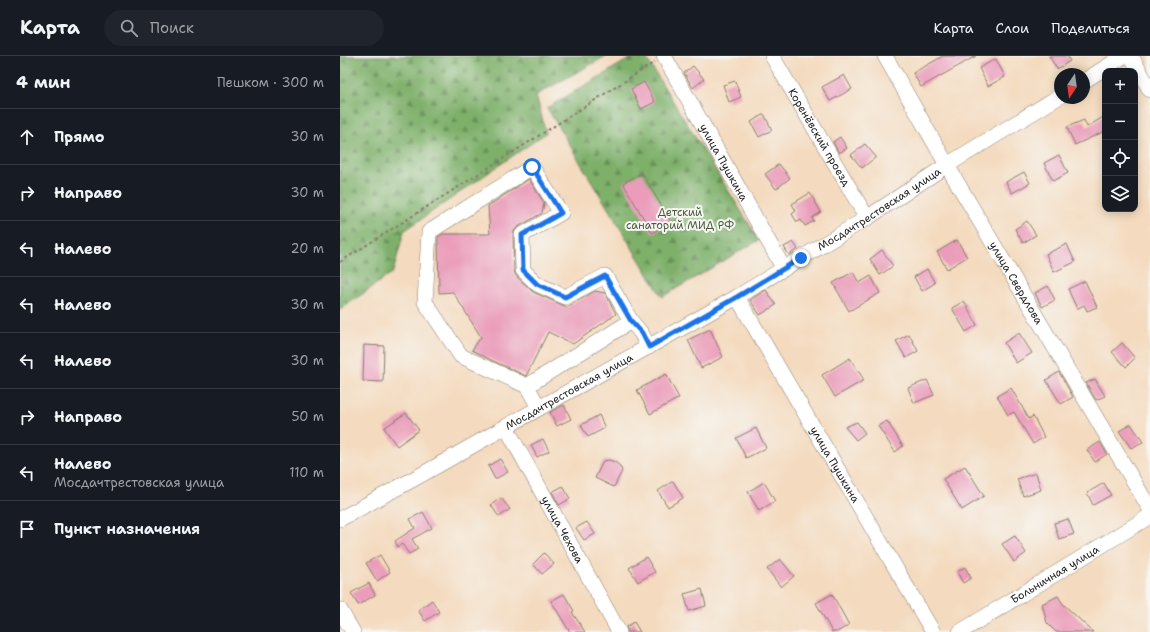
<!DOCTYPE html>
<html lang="ru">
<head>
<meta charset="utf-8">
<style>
  :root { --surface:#171b24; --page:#20242c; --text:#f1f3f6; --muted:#9ea1a6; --line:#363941 }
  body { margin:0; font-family:"Shantell Sans",sans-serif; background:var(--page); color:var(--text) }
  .controls { position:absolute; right:12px; top:12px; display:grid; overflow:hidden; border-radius:8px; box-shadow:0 2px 10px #0003 }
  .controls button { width:36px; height:36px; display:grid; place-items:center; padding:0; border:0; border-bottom:1px solid var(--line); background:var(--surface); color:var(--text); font:20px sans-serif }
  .compass { position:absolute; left:714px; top:12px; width:36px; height:36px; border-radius:50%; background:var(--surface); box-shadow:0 2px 10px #0003; rotate:193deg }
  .stop { position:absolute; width:12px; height:12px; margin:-9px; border:3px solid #1a73e8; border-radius:50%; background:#fff }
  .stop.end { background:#1a73e8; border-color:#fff; box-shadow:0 1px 4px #0008 }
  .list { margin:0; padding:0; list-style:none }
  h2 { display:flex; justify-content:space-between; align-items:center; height:52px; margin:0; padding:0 16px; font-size:17px }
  h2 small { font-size:13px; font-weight:400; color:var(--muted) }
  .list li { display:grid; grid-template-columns:26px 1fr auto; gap:12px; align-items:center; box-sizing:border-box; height:56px; padding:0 16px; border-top:1px solid var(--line) }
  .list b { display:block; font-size:15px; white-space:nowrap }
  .list p { margin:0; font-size:13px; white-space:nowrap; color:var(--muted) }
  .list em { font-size:13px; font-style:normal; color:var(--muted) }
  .icon { flex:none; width:22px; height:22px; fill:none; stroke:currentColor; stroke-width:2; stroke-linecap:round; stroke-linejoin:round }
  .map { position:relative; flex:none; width:810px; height:576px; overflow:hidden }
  header { display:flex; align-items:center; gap:24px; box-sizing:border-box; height:56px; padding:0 20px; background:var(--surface); border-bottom:1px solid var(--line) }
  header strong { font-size:19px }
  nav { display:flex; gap:22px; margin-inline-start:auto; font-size:14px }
  .search { width:280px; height:36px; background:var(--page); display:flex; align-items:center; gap:10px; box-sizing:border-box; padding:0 14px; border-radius:22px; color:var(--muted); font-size:15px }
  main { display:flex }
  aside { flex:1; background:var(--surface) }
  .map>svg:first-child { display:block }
</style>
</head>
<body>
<header>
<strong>Карта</strong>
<div class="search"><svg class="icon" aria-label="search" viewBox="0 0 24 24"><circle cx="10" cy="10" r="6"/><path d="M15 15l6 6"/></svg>Поиск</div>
<nav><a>Карта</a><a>Слои</a><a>Поделиться</a></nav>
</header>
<main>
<aside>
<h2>4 мин<small>Пешком · 300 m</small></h2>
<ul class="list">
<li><svg class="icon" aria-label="ahead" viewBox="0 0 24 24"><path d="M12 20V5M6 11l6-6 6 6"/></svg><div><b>Прямо</b></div><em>30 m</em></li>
<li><svg class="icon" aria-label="right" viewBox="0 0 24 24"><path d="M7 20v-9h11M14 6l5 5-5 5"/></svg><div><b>Направо</b></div><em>30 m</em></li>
<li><svg class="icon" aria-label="left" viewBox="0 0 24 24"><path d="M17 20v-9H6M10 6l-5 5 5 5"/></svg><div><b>Налево</b></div><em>20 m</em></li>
<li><svg class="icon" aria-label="left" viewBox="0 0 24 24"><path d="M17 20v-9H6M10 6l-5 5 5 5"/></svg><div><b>Налево</b></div><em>30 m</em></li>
<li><svg class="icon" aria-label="left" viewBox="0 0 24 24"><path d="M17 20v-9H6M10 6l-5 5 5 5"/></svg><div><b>Налево</b></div><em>30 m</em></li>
<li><svg class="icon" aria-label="right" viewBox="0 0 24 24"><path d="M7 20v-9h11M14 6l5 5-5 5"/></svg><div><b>Направо</b></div><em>50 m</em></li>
<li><svg class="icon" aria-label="left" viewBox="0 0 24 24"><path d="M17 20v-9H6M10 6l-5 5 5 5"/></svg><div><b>Налево</b><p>Мосдачтрестовская улица</p></div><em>110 m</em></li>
<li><svg class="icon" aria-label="arrive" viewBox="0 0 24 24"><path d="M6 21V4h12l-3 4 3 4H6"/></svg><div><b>Пункт назначения</b></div></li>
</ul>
</aside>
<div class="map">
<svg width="810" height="576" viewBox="0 0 810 576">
  <defs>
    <pattern id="forest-firs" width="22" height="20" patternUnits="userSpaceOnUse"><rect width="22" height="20" fill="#7eb06b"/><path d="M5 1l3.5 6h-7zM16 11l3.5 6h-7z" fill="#668e57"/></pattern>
  </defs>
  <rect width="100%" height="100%" fill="#f6f6f2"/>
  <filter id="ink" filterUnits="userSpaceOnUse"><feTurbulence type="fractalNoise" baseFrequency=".025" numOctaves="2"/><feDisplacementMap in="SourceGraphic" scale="8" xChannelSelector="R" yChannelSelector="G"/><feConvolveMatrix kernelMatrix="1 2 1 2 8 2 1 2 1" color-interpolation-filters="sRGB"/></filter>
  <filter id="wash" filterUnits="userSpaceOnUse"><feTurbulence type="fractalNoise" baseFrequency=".012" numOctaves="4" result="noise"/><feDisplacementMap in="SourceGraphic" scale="16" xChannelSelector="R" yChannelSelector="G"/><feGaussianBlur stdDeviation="0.9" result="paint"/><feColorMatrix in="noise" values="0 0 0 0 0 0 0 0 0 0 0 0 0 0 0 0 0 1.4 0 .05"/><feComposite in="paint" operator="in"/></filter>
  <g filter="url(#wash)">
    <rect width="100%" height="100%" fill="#f4dabe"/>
    <path fill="url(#forest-firs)" stroke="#4d6644" d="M 0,0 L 266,0 L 196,39 L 206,77 L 64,175 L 53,216 L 0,254 Z
      M 294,0 L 305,0 L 419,184 L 322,241 L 207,52 Z"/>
    <g id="blocks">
      <path fill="#ea9cba" d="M 603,0 L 636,0 L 581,31 L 573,17 Z
        M 709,0 L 727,0 L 730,5 L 717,13 Z
        M 656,3 L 665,21 L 648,30 L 639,12 Z
        M 353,10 L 364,23 L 353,32 L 344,17 Z
        M 504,19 L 512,33 L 490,45 L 482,31 Z
        M 395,25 L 401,41 L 389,46 L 383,29 Z
        M 304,26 L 315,46 L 301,53 L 291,33 Z
        M 424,58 L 432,74 L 419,81 L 411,66 Z
        M 765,60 L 765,75 L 735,89 L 727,71 L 744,64 L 747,71 Z
        M 500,81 L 507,92 L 499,97 L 493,86 Z
        M 525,88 L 536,101 L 522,112 L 511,99 Z
        M 719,99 L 728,117 L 713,125 L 704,107 Z
        M 439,108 L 450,122 L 436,133 L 425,118 Z
        M 684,116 L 690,127 L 672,137 L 666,126 Z
        M 302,117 L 331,166 L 312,177 L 283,127 Z
        M 189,123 L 204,147 L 202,157 L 178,171 L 174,175 L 173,179 L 174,214 L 176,220 L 193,236 L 227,251 L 255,235 L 265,237 L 276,258 L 233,288 L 208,276 L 186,320 L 149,303 L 132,294 L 141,281 L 113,236 L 99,237 L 98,184 L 98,181 L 103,178 L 150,178 L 148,150 Z
        M 470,137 L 481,156 L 472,162 L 474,165 L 465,170 L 461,164 L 457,166 L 452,158 L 456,155 L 452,148 Z
        M 687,165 L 696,179 L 683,187 L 675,173 Z
        M 617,184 L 627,201 L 607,213 L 597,196 Z
        M 453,186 L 458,193 L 449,199 L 444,191 Z
        M 727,188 L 735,206 L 714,216 L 706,198 Z
        M 542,194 L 553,210 L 540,219 L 530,203 Z
        M 587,213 L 595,227 L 582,235 L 574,221 Z
        M 513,216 L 519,227 L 531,220 L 540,237 L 509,255 L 493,227 Z
        M 745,225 L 757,251 L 747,255 L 744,249 L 737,253 L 728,233 Z
        M 708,230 L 715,244 L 702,251 L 695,237 Z
        M 426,234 L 436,249 L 420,259 L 410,244 Z
        M 624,245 L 637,269 L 626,276 L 612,252 Z
        M 370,273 L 383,301 L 361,312 L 348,284 Z
        M 679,277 L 692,297 L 676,307 L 664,287 Z
        M 569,278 L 578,295 L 566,302 L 556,285 Z
        M 782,287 L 795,302 L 786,311 L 772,296 Z
        M 24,289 L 44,290 L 43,326 L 23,325 Z
        M 510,302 L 524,324 L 495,341 L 482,319 Z
        M 719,316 L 733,341 L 721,348 L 706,324 Z
        M 326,318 L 339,342 L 310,358 L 297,334 Z
        M 755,323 L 765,340 L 756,344 L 746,327 Z
        M 587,324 L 594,339 L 574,347 L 568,332 Z
        M 671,332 L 689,363 L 693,360 L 704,381 L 693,388 L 674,356 L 668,359 L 657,340 Z
        M 224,349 L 231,363 L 217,370 L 210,356 Z
        M 66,357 L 79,374 L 57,390 L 44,372 Z
        M 259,359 L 265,372 L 248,381 L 241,369 Z
        M 547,365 L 563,390 L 555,396 L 538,370 Z
        M 517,366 L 525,377 L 516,384 L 505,371 Z
        M 791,368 L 803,386 L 791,392 L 779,375 Z
        M 416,372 L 426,392 L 406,402 L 396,382 Z
        M 203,383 L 209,395 L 197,401 L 191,389 Z
        M 760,386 L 767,398 L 755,406 L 747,394 Z
        M 160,403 L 168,416 L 155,423 L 148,410 Z
        M 269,404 L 275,406 L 280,410 L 282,415 L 274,431 L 255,422 L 263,405 Z
        M 625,410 L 644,440 L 622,454 L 603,423 Z
        M 696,417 L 701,434 L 683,440 L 677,423 Z
        M 333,425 L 343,442 L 328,451 L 318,435 Z
        M 424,426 L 435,445 L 419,455 L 408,436 Z
        M 764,427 L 771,439 L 753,449 L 747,437 Z
        M 223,430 L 230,443 L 219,449 L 212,436 Z
        M 161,442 L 170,453 L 159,461 L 151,449 Z
        M 83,456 L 92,472 L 72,483 L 78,493 L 69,498 L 62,488 L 58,491 L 55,485 L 75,472 L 70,463 Z
        M 728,463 L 734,478 L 719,483 L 714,467 Z
        M 247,466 L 255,478 L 244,484 L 236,472 Z
        M 675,480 L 686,497 L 674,506 L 662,488 Z
        M 204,497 L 214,508 L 202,518 L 193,508 Z
        M 40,499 L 50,516 L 37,525 L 26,507 Z
        M 306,501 L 315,516 L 298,526 L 289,512 Z
        M 440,503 L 454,520 L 441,531 L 427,513 Z
        M 625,511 L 631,522 L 623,527 L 617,516 Z
        M 29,527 L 35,539 L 18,549 L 11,537 Z
        M 362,533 L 366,550 L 349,555 L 344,538 Z
        M 224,538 L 234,555 L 232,556 L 245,576 L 230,576 L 211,545 Z
        M 492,538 L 509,569 L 497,576 L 492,576 L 476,547 Z
        M 718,540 L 723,548 L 753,576 L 716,576 L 707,567 L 702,548 Z
        M 92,544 L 99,556 L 85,565 L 78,554 Z
        M 294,566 L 300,576 L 288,576 L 286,571 Z"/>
    </g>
  </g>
  <g filter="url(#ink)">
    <use href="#blocks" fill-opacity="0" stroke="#887b6d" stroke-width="1"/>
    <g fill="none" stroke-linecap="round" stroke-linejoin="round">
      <g stroke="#887b6d" stroke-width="16">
        <g id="minor">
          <path id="s1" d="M 324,0 L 444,213"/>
          <path id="s2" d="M 432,0 L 527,162"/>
          <path id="s3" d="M 545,0 L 615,123 L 810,453"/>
          <path d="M 791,0 L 810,34"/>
          <path d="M 744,25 L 784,0"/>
          <path id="s4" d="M 397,241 L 593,576"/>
          <path d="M 187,330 L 121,300 L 85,246 L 89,176 L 192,111 L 221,157 L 182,179 L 183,214 L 197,228 L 225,241 L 265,220 L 291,265"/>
          <path d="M 199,352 L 187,330 L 291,265 L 301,277 L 309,291"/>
          <path id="s5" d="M 166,371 L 279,576"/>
          <path id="s6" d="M 0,463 L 81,419 L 146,382 L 397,241 L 527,162 L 607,109 L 720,40"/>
          <path d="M 0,554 L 13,576"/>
          <path id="s7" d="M 620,576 L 810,460"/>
        </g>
      </g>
      <path stroke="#887b6d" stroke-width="2" stroke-dasharray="3 3" stroke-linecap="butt" d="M 0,206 L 315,6"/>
      <use href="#minor" stroke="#fff" stroke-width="15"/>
    </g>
  </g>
  <g fill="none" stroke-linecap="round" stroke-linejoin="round" filter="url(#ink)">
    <path stroke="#1a73e8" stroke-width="5" d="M 192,111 L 221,157 L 182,179 L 183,214 L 197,228 L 225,241 L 265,220 L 291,265 L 302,277 L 309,291 L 397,241 L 461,202"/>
  </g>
  <g text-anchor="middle" stroke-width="4" stroke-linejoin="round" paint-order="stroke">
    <g font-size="11" fill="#1c1c1c" stroke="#f6f6f2">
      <text dy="4" stroke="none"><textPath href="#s2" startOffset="94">Коренёвский проезд</textPath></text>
      <text dy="4" stroke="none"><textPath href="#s1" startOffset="122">улица Пушкина</textPath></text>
      <text dy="4" stroke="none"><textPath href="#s6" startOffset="622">Мосдачтрестовская улица</textPath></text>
      <text dy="4" stroke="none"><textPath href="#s3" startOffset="262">улица Свердлова</textPath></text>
      <text dy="4" stroke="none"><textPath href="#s6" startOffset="262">Мосдачтрестовская улица</textPath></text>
      <text dy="4" stroke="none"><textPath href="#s4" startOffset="194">улица Пушкина</textPath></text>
      <text dy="4" stroke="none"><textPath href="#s5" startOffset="117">улица Чехова</textPath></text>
      <text dy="4" stroke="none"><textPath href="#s7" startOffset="111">Больничная улица</textPath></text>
    </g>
    <g font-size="11" fill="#4a5a3d" stroke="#f6f6f2">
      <text x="340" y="160">Детский<tspan x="340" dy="13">санаторий МИД РФ</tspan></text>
    </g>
  </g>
</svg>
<div class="controls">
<button>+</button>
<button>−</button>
<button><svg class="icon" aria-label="locate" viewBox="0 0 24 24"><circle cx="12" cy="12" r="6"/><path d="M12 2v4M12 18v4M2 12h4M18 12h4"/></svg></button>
<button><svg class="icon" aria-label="layers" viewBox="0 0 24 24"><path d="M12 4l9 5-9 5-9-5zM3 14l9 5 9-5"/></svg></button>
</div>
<svg class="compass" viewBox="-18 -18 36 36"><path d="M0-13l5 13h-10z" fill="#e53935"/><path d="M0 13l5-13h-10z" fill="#9ea1a6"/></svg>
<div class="stop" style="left:192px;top:111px"></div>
<div class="stop end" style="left:461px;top:202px"></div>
</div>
</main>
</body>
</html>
